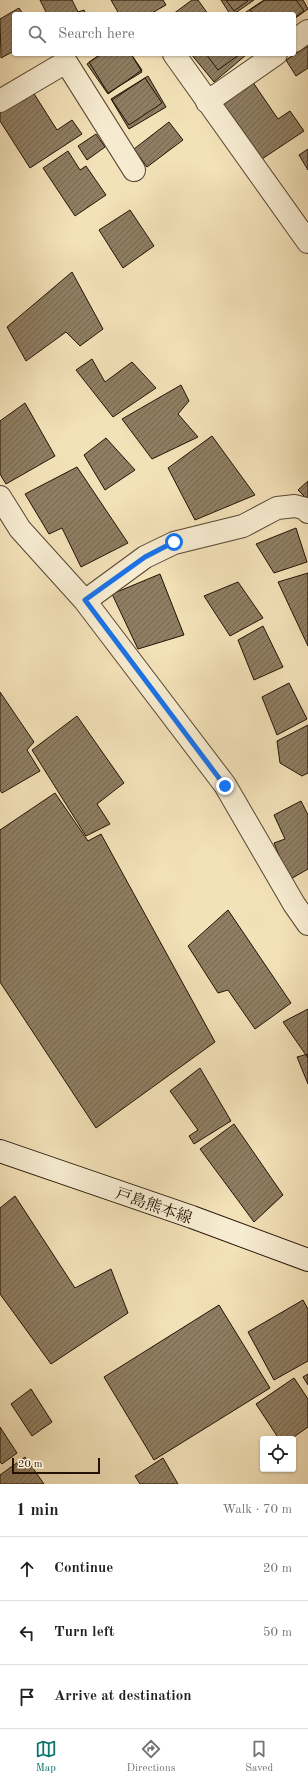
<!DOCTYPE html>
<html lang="en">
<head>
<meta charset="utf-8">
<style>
  :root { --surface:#fff; --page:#f2f2f2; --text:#202124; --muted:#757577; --line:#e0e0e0; --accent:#0f766e }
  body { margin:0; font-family:"Old Standard TT","Noto Serif JP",serif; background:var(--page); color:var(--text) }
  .controls { position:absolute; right:12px; bottom:12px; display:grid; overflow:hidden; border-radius:4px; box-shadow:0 1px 3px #0004 }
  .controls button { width:36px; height:36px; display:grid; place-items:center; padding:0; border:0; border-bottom:1px solid var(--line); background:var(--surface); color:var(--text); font:20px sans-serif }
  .scale { position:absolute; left:12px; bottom:10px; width:88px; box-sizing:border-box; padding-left:4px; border:2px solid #231305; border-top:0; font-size:11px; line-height:14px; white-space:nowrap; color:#231305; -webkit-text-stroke:3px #f7ecd1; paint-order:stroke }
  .stop { position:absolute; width:12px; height:12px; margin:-9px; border:3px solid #1a73e8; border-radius:50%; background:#fff }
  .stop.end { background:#1a73e8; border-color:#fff; box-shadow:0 1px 4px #0008 }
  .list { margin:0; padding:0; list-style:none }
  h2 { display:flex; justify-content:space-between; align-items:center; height:52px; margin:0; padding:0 16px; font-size:17px }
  h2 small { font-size:13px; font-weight:400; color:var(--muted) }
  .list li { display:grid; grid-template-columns:26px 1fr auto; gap:12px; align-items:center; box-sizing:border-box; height:64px; padding:0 16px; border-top:1px solid var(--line) }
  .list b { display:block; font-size:15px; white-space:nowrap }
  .list em { font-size:13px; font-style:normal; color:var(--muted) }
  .icon { flex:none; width:22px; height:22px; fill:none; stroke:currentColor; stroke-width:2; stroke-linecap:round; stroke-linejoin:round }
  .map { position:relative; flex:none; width:308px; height:1484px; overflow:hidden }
  .search { position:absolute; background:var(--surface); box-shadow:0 1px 3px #0004; left:12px; right:12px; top:12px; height:44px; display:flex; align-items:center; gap:10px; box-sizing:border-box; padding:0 14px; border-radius:4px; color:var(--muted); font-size:15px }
  .sheet { height:244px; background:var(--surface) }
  nav { display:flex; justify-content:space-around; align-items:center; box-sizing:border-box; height:56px; border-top:1px solid var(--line); background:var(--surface); font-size:11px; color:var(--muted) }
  nav a { display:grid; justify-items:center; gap:2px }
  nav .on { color:var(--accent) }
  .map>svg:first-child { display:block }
</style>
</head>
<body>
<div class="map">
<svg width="308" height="1484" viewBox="0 0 308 1484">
  <defs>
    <pattern id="building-hatch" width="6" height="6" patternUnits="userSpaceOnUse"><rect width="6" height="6" fill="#8f7e62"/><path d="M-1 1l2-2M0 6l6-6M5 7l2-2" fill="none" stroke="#74664f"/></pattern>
  </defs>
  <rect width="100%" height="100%" fill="#f3e1b8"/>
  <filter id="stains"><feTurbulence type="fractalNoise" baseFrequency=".005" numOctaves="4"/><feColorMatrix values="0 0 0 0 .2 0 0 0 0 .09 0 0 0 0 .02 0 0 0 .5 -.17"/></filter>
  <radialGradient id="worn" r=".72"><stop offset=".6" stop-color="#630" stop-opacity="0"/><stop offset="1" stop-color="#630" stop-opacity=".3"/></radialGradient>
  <path fill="url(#building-hatch)" stroke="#231305" d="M 40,0 L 72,0 L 78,12 L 84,10 L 86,14 L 47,14 Z
    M 111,0 L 163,0 L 166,5 L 150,14 L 119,14 Z
    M 192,0 L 198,0 L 208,14 L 173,14 Z
    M 221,0 L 254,0 L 234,14 L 230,14 Z
    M 226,0 L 247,0 L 248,1 L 234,11 Z
    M 264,0 L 303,0 L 308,9 L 294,19 L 294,14 L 243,14 Z
    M 265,0 L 296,0 L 304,11 L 294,18 L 294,14 L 253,14 L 250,10 Z
    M 19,8 L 23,14 L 14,14 L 14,51 L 1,58 L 0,19 Z
    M 308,46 L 308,68 L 296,76 L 286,60 Z
    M 101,54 L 131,54 L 142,72 L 108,93 L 89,62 Z
    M 101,54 L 131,54 L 142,70 L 108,94 L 87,64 Z
    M 191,54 L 245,54 L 246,55 L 214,82 Z
    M 206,54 L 240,54 L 218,70 Z
    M 148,76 L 166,107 L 129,129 L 111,99 Z
    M 145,78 L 162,103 L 129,125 L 112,100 Z
    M 252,81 L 278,119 L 290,111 L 304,131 L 259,161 L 219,104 Z
    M 31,89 L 57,130 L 72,120 L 82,134 L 30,168 L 0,121 L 0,109 Z
    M 169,122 L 183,140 L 147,167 L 134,149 Z
    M 96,134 L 105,147 L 87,160 L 78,146 Z
    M 308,149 L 308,170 L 299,155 Z
    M 68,151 L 80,170 L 86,166 L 106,195 L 75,216 L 43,168 Z
    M 130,210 L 154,246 L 123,268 L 99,230 Z
    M 72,272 L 103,329 L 80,346 L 66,332 L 26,361 L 7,327 Z
    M 92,359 L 105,382 L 132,362 L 156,388 L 113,417 L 76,370 Z
    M 181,385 L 189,401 L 178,414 L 198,437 L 152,459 L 122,419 Z
    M 25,403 L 55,456 L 6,484 L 0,474 L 0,421 Z
    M 212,436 L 255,495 L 195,520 L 168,468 Z
    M 106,438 L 135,470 L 105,490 L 84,455 Z
    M 77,467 L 128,543 L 81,567 L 62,528 L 49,534 L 25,494 Z
    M 308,481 L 308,500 L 298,490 Z
    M 296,528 L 307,562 L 274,573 L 256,544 Z
    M 308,573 L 308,646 L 278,582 Z
    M 160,574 L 184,635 L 138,649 L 112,594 Z
    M 238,582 L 263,618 L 230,636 L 204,596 Z
    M 263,626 L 283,667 L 254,680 L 238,640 Z
    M 289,683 L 307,719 L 277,735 L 262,697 Z
    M 0,692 L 34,742 L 27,750 L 40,771 L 2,793 L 0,790 Z
    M 77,716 L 124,783 L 97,804 L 110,824 L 86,836 L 32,750 Z
    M 308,725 L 308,773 L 302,776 L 280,763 L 277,741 Z
    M 55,793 L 88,841 L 101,834 L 215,1042 L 96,1128 L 0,982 L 0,830 Z
    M 301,801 L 308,815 L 308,869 L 289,880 L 274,843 L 285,839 L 274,815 Z
    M 228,910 L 291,1003 L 255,1029 L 228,990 L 218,993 L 188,946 Z
    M 308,1009 L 308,1058 L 283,1022 Z
    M 308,1054 L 308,1084 L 297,1057 Z
    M 200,1068 L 231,1121 L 194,1144 L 189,1136 L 198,1130 L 170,1091 Z
    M 234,1124 L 283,1195 L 254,1222 L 200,1149 Z
    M 15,1196 L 75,1288 L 111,1269 L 128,1313 L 51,1364 L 0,1294 L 0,1208 Z
    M 303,1300 L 308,1309 L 308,1361 L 274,1380 L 248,1332 Z
    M 219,1305 L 270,1388 L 154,1460 L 104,1377 Z
    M 308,1374 L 308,1385 L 303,1377 Z
    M 294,1378 L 308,1399 L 308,1427 L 291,1439 L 279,1439 L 256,1404 Z
    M 31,1389 L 52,1422 L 32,1436 L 11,1404 Z
    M 0,1427 L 17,1453 L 2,1464 L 0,1462 Z
    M 25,1457 L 44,1484 L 0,1484 L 0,1475 Z
    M 163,1458 L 178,1484 L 140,1484 L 135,1476 Z"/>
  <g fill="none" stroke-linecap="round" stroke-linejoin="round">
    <g stroke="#574632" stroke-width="24">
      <path id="street" d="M 294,41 L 308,31
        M 174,54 L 308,242
        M 0,101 L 66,62 L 134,170
        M 207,102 L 276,54
        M 0,497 L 20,529 L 85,601 L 225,785 L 294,904 L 308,924
        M 85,601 L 145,557 L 174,543 L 243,526 L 277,508 L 295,506 L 306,509 L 308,512"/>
    </g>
    <g stroke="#231305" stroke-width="24">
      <path id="secondary" d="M 0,1151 L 192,1217 L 308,1260"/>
    </g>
    <use href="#street" stroke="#f7ecd1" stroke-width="22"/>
    <use href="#secondary" stroke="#f7ecd1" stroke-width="22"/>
  </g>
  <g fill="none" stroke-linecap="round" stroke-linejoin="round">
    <path stroke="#1a73e8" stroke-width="5" d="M 174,542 L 145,557 L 85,600 L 225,786"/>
  </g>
  <g text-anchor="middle" stroke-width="3" stroke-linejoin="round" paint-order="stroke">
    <g font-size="16" fill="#231305" stroke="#f7ecd1">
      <text transform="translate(154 1205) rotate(19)" y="6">戸島熊本線</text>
    </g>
  </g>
  <rect width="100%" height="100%" filter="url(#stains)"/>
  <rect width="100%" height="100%" fill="url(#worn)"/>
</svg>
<div class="controls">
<button><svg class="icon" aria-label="locate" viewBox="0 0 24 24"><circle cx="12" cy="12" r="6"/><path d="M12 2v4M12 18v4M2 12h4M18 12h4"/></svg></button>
</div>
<div class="scale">20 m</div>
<div class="stop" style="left:174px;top:542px"></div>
<div class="stop end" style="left:225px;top:786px"></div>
<div class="search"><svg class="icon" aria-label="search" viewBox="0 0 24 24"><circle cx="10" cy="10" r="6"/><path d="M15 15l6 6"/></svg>Search here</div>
</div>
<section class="sheet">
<h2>1 min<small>Walk · 70 m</small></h2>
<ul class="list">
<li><svg class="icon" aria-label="ahead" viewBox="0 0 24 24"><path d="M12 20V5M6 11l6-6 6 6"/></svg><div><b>Continue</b></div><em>20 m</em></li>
<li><svg class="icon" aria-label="left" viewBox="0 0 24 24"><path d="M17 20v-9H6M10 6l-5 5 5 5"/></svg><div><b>Turn left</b></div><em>50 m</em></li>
<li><svg class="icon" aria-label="arrive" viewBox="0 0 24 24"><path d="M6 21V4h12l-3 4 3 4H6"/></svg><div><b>Arrive at destination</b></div></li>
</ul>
</section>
<nav>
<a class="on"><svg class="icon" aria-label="map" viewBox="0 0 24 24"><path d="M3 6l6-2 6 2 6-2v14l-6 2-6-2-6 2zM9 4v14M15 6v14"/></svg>Map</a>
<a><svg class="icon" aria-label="directions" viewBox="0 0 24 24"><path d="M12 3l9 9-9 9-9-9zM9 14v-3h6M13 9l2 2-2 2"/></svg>Directions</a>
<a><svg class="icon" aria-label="saved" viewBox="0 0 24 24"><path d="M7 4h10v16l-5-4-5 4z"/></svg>Saved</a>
</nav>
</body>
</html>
